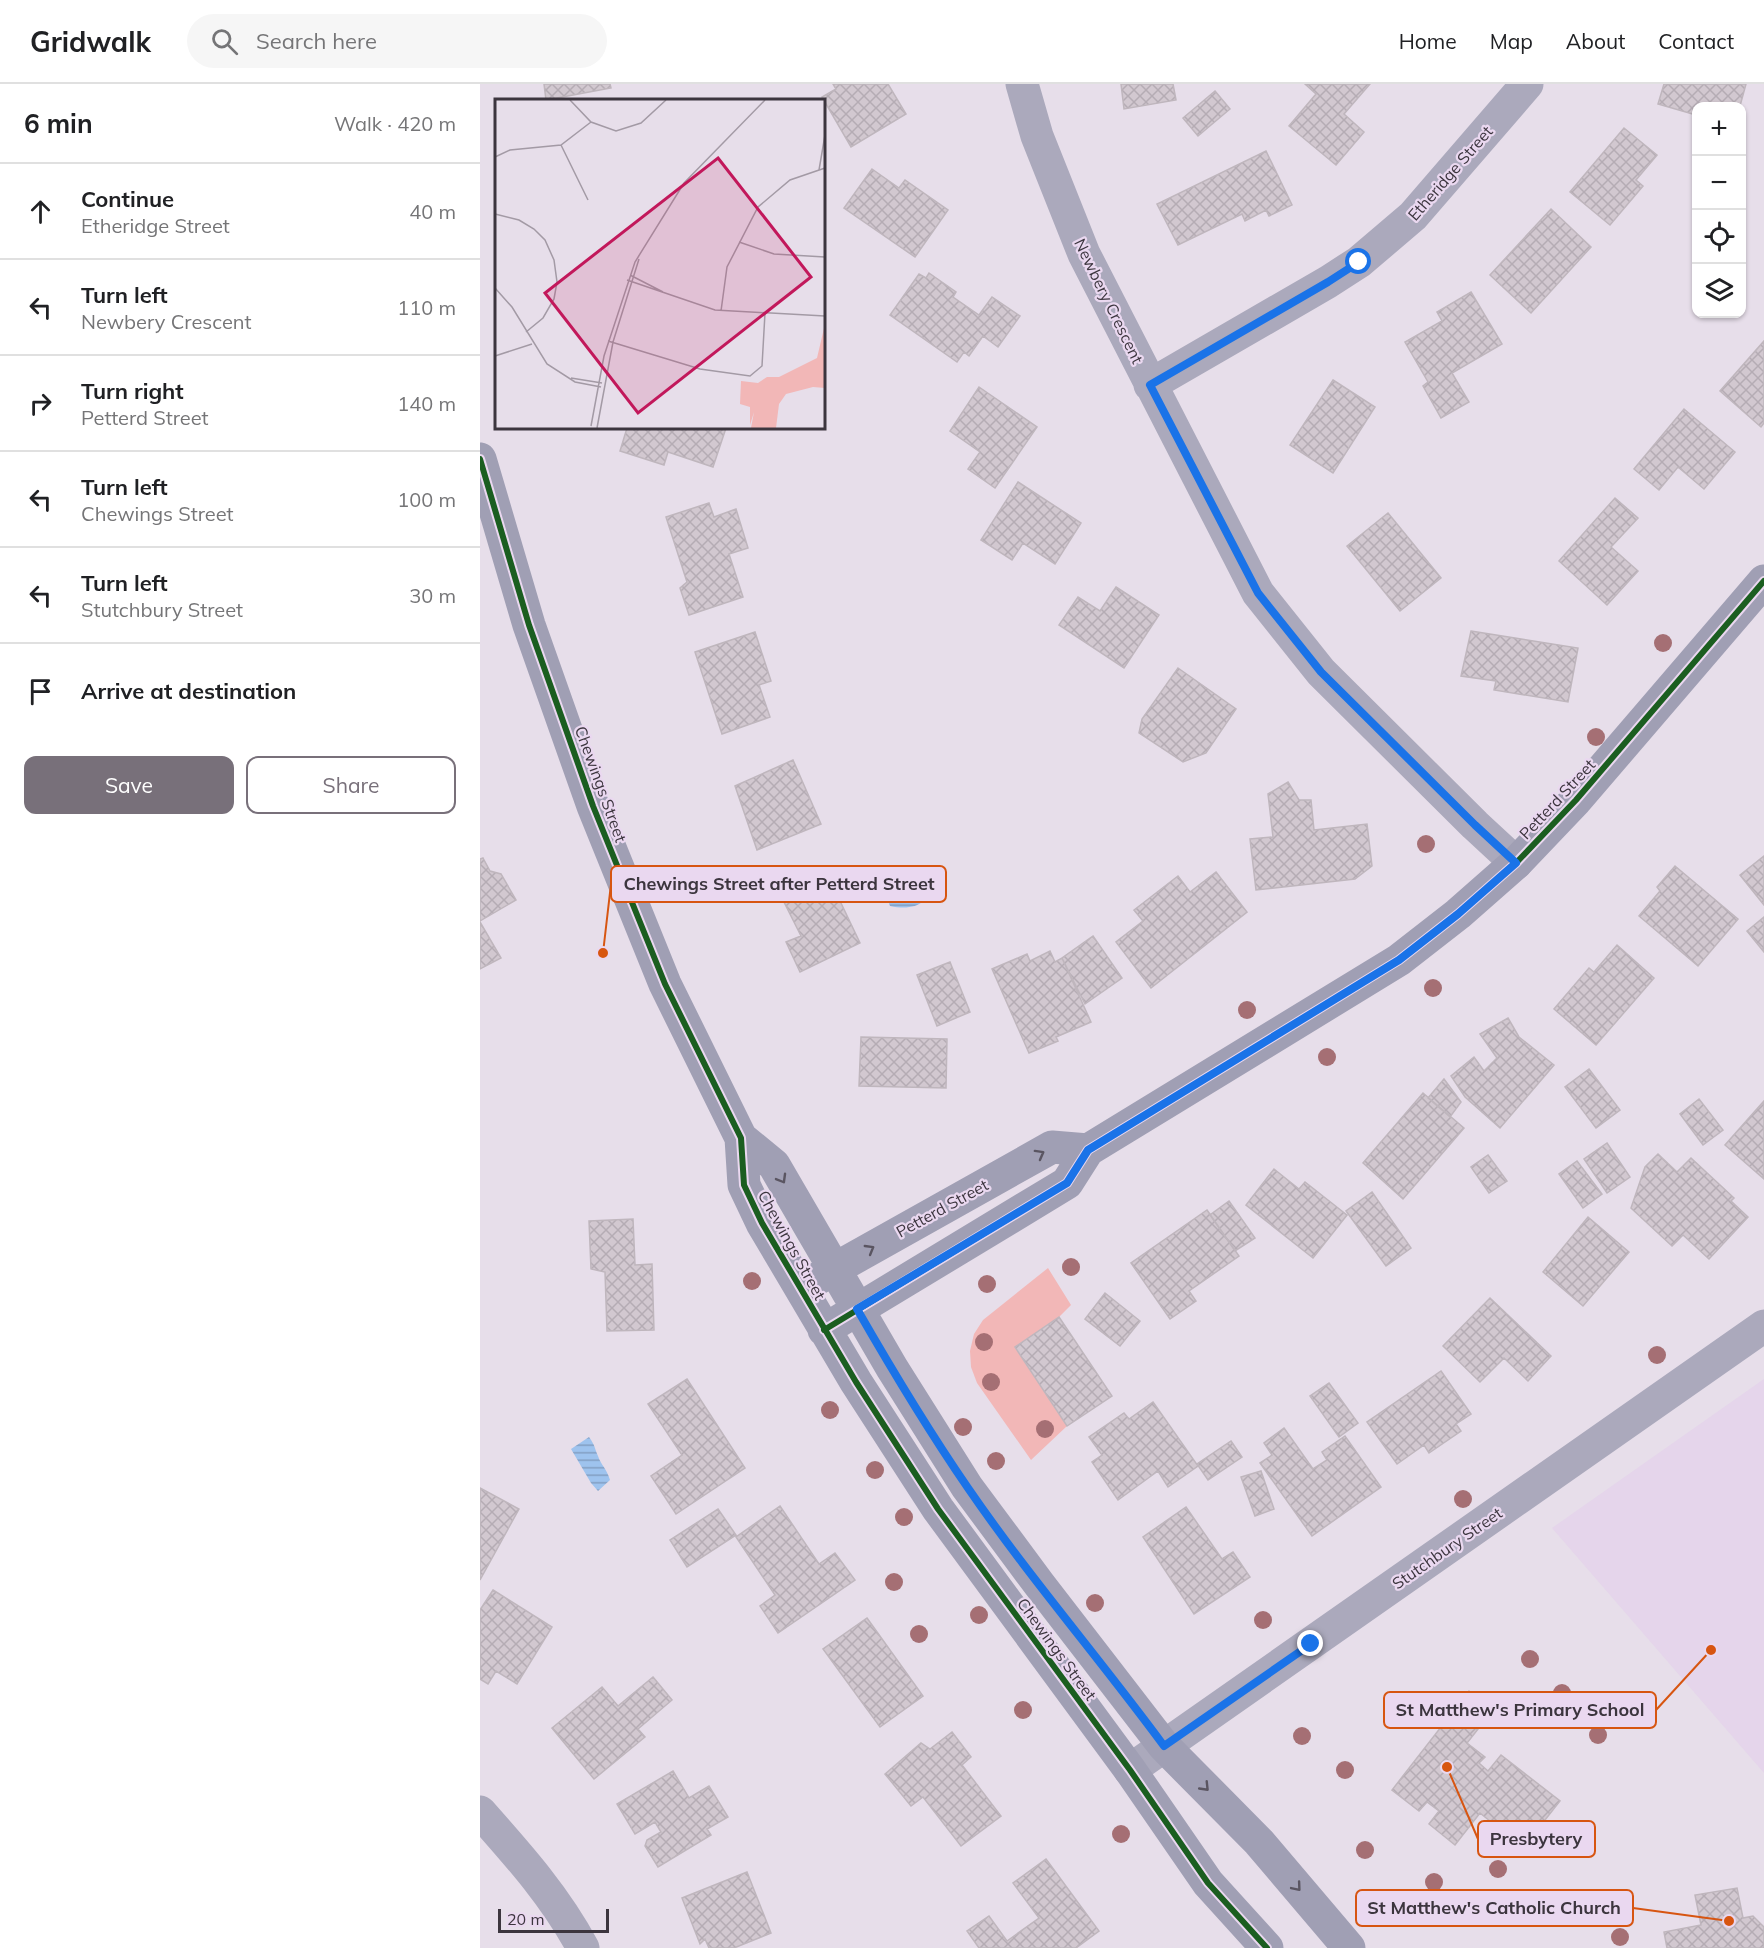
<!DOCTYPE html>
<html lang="en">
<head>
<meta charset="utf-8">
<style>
  :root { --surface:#fff; --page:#f6f6f6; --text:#202124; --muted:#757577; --line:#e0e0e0; --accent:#78707a }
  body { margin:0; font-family:Mulish,sans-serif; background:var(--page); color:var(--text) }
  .controls { position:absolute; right:18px; top:18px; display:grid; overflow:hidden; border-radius:12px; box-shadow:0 2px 4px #0004 }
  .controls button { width:54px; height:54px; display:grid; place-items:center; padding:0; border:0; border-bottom:2px solid var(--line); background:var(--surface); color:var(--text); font:30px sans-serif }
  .scale { position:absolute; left:18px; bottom:15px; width:111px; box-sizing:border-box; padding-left:6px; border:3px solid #3c353e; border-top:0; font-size:16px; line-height:21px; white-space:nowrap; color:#3c353e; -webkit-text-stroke:4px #ead8f0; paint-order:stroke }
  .stop { position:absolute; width:18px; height:18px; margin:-14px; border:4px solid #1a73e8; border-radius:50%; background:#fff }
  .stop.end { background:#1a73e8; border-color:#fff; box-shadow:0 2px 6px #0008 }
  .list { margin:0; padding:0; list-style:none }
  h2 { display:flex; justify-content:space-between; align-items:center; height:78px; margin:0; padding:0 24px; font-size:26px }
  h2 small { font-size:20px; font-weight:400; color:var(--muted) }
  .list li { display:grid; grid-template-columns:39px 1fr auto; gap:18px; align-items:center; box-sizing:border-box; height:96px; padding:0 24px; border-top:2px solid var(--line) }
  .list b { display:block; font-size:22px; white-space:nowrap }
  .list p { margin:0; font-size:20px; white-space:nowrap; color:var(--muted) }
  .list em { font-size:20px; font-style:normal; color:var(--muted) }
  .actions { display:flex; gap:12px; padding:18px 24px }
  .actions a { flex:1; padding:14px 0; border:2px solid var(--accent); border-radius:12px; text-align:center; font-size:21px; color:var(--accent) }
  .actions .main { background:var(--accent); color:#fff }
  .icon { flex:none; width:33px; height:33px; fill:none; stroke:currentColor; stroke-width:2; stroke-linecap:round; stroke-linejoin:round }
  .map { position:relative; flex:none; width:1284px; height:1864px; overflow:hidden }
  header { display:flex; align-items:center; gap:36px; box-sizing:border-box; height:84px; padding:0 30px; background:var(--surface); border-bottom:2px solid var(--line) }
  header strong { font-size:28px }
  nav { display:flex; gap:33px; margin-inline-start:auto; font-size:21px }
  .search { width:420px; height:54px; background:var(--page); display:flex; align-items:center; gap:15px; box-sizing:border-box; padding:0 21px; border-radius:33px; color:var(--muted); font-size:22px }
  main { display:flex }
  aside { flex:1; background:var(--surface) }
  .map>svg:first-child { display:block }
</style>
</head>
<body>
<header>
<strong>Gridwalk</strong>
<div class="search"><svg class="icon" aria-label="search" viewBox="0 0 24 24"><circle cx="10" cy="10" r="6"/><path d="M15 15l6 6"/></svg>Search here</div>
<nav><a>Home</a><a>Map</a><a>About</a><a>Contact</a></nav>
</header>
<main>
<aside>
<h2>6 min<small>Walk · 420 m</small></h2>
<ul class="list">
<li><svg class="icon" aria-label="ahead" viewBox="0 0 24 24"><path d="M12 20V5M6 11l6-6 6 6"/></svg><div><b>Continue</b><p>Etheridge Street</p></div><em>40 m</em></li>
<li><svg class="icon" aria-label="left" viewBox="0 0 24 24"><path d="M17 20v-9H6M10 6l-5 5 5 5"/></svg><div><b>Turn left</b><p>Newbery Crescent</p></div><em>110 m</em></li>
<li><svg class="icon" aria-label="right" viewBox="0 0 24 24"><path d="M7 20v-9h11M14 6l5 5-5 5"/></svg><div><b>Turn right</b><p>Petterd Street</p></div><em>140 m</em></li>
<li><svg class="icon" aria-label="left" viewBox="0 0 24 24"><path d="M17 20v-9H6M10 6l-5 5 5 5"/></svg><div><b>Turn left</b><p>Chewings Street</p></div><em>100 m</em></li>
<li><svg class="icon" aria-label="left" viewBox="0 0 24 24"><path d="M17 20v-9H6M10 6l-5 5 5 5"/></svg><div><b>Turn left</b><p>Stutchbury Street</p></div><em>30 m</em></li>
<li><svg class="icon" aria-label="arrive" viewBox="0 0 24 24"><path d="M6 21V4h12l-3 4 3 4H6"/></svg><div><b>Arrive at destination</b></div></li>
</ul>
<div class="actions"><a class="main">Save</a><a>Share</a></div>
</aside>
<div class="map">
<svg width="1284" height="1864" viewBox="0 0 1284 1864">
  <defs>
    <pattern id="water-rules" width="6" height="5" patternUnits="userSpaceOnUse" patternTransform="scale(1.5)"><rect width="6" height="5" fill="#9ec3ee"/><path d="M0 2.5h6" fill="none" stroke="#829fc2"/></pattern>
    <pattern id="building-cross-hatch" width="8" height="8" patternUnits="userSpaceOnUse" patternTransform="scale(1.5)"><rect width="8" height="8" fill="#d2c8d0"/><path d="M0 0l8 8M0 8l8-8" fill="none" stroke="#b5acb4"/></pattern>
  </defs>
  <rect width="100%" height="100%" fill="#e7deea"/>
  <path fill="#e5d5eb" d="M 1284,1295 L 1284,1689 L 1072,1444 Z"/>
  <path fill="#f2b7b7" d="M 568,1184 L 591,1221 L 579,1233 L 535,1263 L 587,1342 L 551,1376 L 497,1299 L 491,1283 L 490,1267 L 494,1250 L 503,1236 Z"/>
  <path fill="url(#water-rules)" d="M 446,789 L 455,796 C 450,820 434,827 410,822 L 405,809 L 412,798 L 420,796 L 431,798 Z
    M 109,1353 C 116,1363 114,1363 118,1372 C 121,1381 127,1385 130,1396 L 118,1407 L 111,1399 L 91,1365 Z"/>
  <path fill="url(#building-cross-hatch)" stroke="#bfb6bd" stroke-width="1.5" d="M 64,0 L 130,0 L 131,4 L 66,16 Z
    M 353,0 L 408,0 L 426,30 L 371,63 L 342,13 L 356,5 Z
    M 641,0 L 693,0 L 696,16 L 644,25 Z
    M 825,0 L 890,0 L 864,30 L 884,48 L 856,81 L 809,42 L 836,10 Z
    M 1184,0 L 1266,0 L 1260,22 L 1216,22 L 1216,31 L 1178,20 Z
    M 735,7 L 750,25 L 718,52 L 703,34 Z
    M 1144,44 L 1177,71 L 1156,96 L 1163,102 L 1130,141 L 1090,108 Z
    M 786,67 L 812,121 L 789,132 L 786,126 L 765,137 L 762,130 L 698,161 L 677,120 Z
    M 392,85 L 419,104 L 425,96 L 468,126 L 435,173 L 364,124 Z
    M 1071,125 L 1111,163 L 1051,229 L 1010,191 Z
    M 449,189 L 476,208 L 473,213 L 499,231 L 512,213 L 540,232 L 518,263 L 503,252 L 489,272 L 484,268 L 477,278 L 410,231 L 439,190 L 446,194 Z
    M 991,208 L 1022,260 L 972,289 L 989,318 L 961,334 L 943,302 L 948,298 L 925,258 L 962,237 L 957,228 Z
    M 1284,257 L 1284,339 L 1281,343 L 1240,307 Z
    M 853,296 L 895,323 L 853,389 L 810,361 Z
    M 499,303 L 557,343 L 515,404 L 488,385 L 500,368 L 470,347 Z
    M 1204,325 L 1255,368 L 1224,405 L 1198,383 L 1179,406 L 1154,385 Z
    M 147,344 L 246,344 L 233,383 L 188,368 L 184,381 L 140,367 Z
    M 538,398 L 601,439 L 575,480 L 543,459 L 532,476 L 501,456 Z
    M 1135,414 L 1158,434 L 1131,463 L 1158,487 L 1127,521 L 1079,477 Z
    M 229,419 L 234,433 L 256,425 L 268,464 L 249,470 L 263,513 L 209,531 L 200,504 L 207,498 L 186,433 Z
    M 908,429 L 961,494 L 920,527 L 867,462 Z
    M 636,503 L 679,531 L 644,584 L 579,541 L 598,513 L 620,527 Z
    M 991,547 L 1098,564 L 1088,618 L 1014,606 L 1016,597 L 981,592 Z
    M 275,548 L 291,597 L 279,601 L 290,633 L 242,650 L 215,568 Z
    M 698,584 L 756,625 L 726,669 L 703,678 L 659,649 L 662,635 Z
    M 313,676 L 341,740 L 277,766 L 255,702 Z
    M 808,698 L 819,716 L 831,716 L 834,746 L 887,740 L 892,782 L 875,795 L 776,806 L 770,755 L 793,753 L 788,710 Z
    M 1284,772 L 1284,821 L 1260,791 Z
    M 3,774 L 10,787 L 21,790 L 36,816 L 0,837 L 0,775 Z
    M 1195,782 L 1258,835 L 1218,882 L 1159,832 L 1180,807 L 1177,803 Z
    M 736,788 L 767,828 L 671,904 L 636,858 L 663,837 L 654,826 L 698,792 L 710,808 Z
    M 350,796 L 380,859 L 320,888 L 306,858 L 321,852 L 304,818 Z
    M 1284,833 L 1284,868 L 1267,847 Z
    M 0,838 L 21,874 L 0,885 Z
    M 613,852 L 642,894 L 605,920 L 582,874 Z
    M 1137,861 L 1174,894 L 1116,961 L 1074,925 L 1109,884 L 1114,888 Z
    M 570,867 L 575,878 L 582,874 L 611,938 L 576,953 L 578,957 L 549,969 L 512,885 L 547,870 L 550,877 Z
    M 470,878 L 490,928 L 457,942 L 437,891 Z
    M 1028,934 L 1039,953 L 1074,981 L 1020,1044 L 985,1013 L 971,992 L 994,973 L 1004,987 L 1017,974 L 1000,950 Z
    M 381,953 L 467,955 L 466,1004 L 379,1002 Z
    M 1109,985 L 1140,1026 L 1116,1044 L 1085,1003 Z
    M 964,995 L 981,1018 L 970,1033 L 948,1014 Z
    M 943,1009 L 984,1044 L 923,1115 L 883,1079 Z
    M 1219,1015 L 1243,1046 L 1223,1061 L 1200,1030 Z
    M 1284,1017 L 1284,1095 L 1245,1061 Z
    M 1127,1059 L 1150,1093 L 1127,1109 L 1104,1075 Z
    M 1178,1070 L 1197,1088 L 1211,1074 L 1254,1114 L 1251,1117 L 1268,1133 L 1229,1175 L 1203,1151 L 1192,1162 L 1151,1124 L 1165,1083 Z
    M 1008,1071 L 1027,1097 L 1009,1109 L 991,1083 Z
    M 1097,1077 L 1122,1110 L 1103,1124 L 1079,1090 Z
    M 794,1085 L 819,1105 L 825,1098 L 867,1131 L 833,1174 L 766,1121 Z
    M 892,1108 L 931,1164 L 906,1182 L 866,1127 Z
    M 749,1117 L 775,1154 L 755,1167 L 730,1131 Z
    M 727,1126 L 759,1172 L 709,1207 L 716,1217 L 690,1235 L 651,1179 Z
    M 1108,1133 L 1149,1168 L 1103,1222 L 1063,1188 Z
    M 153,1135 L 155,1181 L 172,1180 L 174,1246 L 127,1247 L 125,1188 L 111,1185 L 109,1137 Z
    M 625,1209 L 660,1237 L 640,1262 L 605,1235 Z
    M 1010,1214 L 1071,1272 L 1048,1297 L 1024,1274 L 1000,1298 L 963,1262 Z
    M 579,1233 L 632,1312 L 587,1342 L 535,1263 Z
    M 961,1287 L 991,1330 L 976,1340 L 981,1347 L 949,1369 L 944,1361 L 917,1380 L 887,1338 Z
    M 207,1295 L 265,1384 L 196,1430 L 171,1392 L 202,1371 L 168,1320 Z
    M 849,1299 L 878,1339 L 859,1353 L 830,1312 Z
    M 673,1318 L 718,1382 L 688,1403 L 678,1387 L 638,1416 L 612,1378 L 622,1371 L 609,1353 L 644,1329 L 649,1335 Z
    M 804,1344 L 833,1385 L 847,1376 L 842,1368 L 865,1352 L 901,1403 L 832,1452 L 780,1379 L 792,1371 L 784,1359 Z
    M 751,1357 L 762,1373 L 728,1396 L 717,1380 Z
    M 781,1387 L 794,1425 L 775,1432 L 761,1393 Z
    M 0,1404 L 39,1425 L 0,1496 Z
    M 300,1422 L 339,1480 L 355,1469 L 375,1496 L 298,1549 L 280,1522 L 295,1511 L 256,1453 Z
    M 706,1423 L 742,1475 L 753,1468 L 770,1493 L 714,1530 L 663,1453 Z
    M 238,1425 L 256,1451 L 207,1483 L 190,1456 Z
    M 13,1506 L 72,1543 L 37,1600 L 16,1587 L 8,1600 L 0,1595 L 0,1526 Z
    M 387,1534 L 443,1612 L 400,1643 L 343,1565 Z
    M 173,1593 L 192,1616 L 158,1645 L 165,1653 L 114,1695 L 72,1644 L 122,1603 L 138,1622 Z
    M 989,1607 L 1013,1626 L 987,1659 L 1005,1673 L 999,1679 L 1008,1687 L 1021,1671 L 1080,1717 L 1043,1764 L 1000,1729 L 975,1761 L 949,1740 L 959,1727 L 947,1718 L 939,1727 L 912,1706 Z
    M 472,1648 L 491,1673 L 482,1681 L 521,1732 L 481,1762 L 443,1713 L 431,1722 L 405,1690 L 441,1659 L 450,1665 Z
    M 193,1687 L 209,1714 L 229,1702 L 248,1733 L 227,1745 L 231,1751 L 178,1783 L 165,1762 L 167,1756 L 181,1748 L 175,1738 L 155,1750 L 137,1720 Z
    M 566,1775 L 619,1847 L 596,1864 L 499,1864 L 487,1847 L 509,1832 L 527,1857 L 559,1834 L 533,1799 Z
    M 267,1788 L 291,1849 L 254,1864 L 229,1864 L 225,1855 L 220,1860 L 202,1814 Z
    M 1257,1804 L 1263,1834 L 1273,1832 L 1284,1843 L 1284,1864 L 1187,1864 L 1184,1848 L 1221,1841 L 1215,1811 Z"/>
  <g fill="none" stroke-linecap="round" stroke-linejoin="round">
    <path stroke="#aba9bc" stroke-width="33" d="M 542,0 L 557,52 L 604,170 L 778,509 L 841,588 L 995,741 L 1036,779
      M 670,301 L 848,198 L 879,178 L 933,132 L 1047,0
      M 650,1686 L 1284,1242
      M 0,1728 C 39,1772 75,1812 103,1864"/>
    <path stroke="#a09fb4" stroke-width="33" d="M 0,375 L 49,541 L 113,722 L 185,900 L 261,1054 L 264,1101 L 282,1139 L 376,1298 L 458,1425 L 650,1686 L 728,1799 L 787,1864
      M 261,1054 L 294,1081 L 412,1284 L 487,1403 L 559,1500 L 684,1662 L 779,1758 L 869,1864
      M 335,1196 L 572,1063 L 608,1066
      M 344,1246 L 587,1099 L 608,1066 L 919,876 L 978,830 L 1036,779 L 1096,716 L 1284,497"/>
    <g stroke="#ead8f0" stroke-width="10">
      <path id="cycleway" d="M 0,375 L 49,541 L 113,722 L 185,900 L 261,1054 L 264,1101 L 282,1139 L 376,1298 L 458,1425 L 650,1686 L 728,1799 L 787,1864
        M 344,1246 L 587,1099 L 608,1066 L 919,876 L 978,830 L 1036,779 L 1096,716 L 1284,497"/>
    </g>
    <use href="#cycleway" stroke="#1b5e20" stroke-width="6"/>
  </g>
  <g fill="#a56f74">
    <circle cx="1183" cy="559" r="9"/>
    <circle cx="1116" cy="653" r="9"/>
    <circle cx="946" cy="760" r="9"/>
    <circle cx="953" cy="904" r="9"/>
    <circle cx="767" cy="926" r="9"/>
    <circle cx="847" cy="973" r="9"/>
    <circle cx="591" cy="1183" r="9"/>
    <circle cx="272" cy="1197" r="9"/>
    <circle cx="507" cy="1200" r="9"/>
    <circle cx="504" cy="1258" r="9"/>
    <circle cx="1177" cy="1271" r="9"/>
    <circle cx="511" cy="1298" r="9"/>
    <circle cx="350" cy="1326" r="9"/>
    <circle cx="483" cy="1343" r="9"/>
    <circle cx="565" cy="1345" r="9"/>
    <circle cx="516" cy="1377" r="9"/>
    <circle cx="395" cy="1386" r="9"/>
    <circle cx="983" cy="1415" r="9"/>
    <circle cx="424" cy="1433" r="9"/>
    <circle cx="414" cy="1498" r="9"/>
    <circle cx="615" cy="1519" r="9"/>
    <circle cx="499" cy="1531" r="9"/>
    <circle cx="783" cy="1536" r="9"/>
    <circle cx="439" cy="1550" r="9"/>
    <circle cx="1050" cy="1575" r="9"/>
    <circle cx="1082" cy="1609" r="9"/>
    <circle cx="543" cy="1626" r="9"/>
    <circle cx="1118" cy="1651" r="9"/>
    <circle cx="822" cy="1652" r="9"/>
    <circle cx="865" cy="1686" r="9"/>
    <circle cx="641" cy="1750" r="9"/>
    <circle cx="885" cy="1766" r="9"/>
    <circle cx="1018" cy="1785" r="9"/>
    <circle cx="954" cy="1798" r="9"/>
    <circle cx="1140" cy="1853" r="9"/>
  </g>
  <defs><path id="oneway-chevron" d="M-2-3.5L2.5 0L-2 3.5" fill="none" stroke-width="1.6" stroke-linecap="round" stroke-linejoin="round" transform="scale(1.5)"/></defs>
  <g stroke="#5a5561">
    <use href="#oneway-chevron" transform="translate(560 1070) rotate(-29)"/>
    <use href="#oneway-chevron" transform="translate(302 1095) rotate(60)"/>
    <use href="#oneway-chevron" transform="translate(390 1165) rotate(-30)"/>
    <use href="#oneway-chevron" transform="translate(725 1703) rotate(46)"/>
    <use href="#oneway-chevron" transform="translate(817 1803) rotate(50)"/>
  </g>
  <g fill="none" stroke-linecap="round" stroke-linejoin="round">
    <path stroke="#1a73e8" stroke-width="8" d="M 831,1560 L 684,1662 C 620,1575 549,1493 488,1404 C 448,1346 412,1286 377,1225 L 587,1099 L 608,1066 L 919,876 L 978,830 L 1036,779 L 995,741 L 841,588 L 778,509 L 670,301 L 848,198 L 879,178"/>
  </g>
  <g text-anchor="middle" stroke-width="4.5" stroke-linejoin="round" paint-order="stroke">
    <g font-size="16" fill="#3c353e" stroke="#ead8f0">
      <text transform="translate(970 89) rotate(-49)" y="6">Etheridge Street</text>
      <text transform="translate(629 217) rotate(64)" y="6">Newbery Crescent</text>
      <text transform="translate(121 700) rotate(70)" y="6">Chewings Street</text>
      <text transform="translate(1077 715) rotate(-47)" y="6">Petterd Street</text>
      <text transform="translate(462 1124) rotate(-29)" y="6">Petterd Street</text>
      <text transform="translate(312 1161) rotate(61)" y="6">Chewings Street</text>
      <text transform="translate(967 1464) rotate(-35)" y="6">Stutchbury Street</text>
      <text transform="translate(577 1565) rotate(54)" y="6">Chewings Street</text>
    </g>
  </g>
  <g transform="translate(15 15)">
    <rect width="330" height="330" fill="#e7deea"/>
    <path d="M 330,225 L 330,289 L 318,288 L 291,295 L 284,305 L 281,329 L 256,329 L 259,313 L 255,326 L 255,308 L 245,305 L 246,282 L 263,284 L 272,278 L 284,278 L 322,259 Z" fill="#f2b7b7"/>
    <path fill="none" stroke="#a39aa5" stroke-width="1.5" d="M 75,1 L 96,23 L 121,32 L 146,24 L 171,1M 66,46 L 93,101M 0,58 L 15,51 L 66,46 L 96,23M 324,71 L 330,36M 0,115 L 24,121 L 39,130 L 50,141 L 59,161 L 62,183 L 59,200 L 48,219 L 31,233M 244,143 L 279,155 L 330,158M 135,176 L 168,193M 132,181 L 220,211 L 330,217M 0,189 L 17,208 L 52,265 L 80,283 L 106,288M 226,212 L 232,168 L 263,108 L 295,81 L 330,69M 113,242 L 205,270 L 255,277 L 267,267 L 270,214M 0,257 L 37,245M 76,279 L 107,284M 96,327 L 109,257 L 140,163 L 189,84 L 270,1M 102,329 L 118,243 L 144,160"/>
    <path fill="#c2185b" fill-opacity="0.15" stroke="#c2185b" stroke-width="3" d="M 223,59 L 316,178 L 143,314 L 50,194 Z"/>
    <rect width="330" height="330" fill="none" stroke="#3c353e" stroke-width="3"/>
  </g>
  <path fill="none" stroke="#d75511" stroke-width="2" d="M123 869L131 800M1231 1566L1176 1626M967 1683L998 1755M1249 1837L1153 1824"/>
  <g fill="#d75511" stroke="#ead8f0" stroke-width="2">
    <circle cx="123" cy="869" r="6"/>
    <circle cx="1231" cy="1566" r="6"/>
    <circle cx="967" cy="1683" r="6"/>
    <circle cx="1249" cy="1837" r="6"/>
  </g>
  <g fill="#ead8f0" stroke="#d75511" stroke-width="2">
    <rect x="131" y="782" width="335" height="36" rx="6"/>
    <rect x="904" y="1608" width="272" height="36" rx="6"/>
    <rect x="998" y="1737" width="117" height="36" rx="6"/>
    <rect x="876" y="1806" width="277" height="36" rx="6"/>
  </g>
  <g font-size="18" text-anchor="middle" font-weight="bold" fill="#3c353e">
    <text x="299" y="806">Chewings Street after Petterd Street</text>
    <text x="1040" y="1632">St Matthew's Primary School</text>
    <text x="1056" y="1761">Presbytery</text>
    <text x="1014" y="1830">St Matthew's Catholic Church</text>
  </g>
</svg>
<div class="controls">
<button>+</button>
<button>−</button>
<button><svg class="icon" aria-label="locate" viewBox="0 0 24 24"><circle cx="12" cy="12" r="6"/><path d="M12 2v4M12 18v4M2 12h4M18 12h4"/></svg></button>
<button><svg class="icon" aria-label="layers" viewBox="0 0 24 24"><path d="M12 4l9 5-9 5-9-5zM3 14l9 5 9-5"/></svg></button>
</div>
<div class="scale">20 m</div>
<div class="stop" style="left:879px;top:178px"></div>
<div class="stop end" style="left:831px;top:1560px"></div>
</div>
</main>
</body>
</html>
